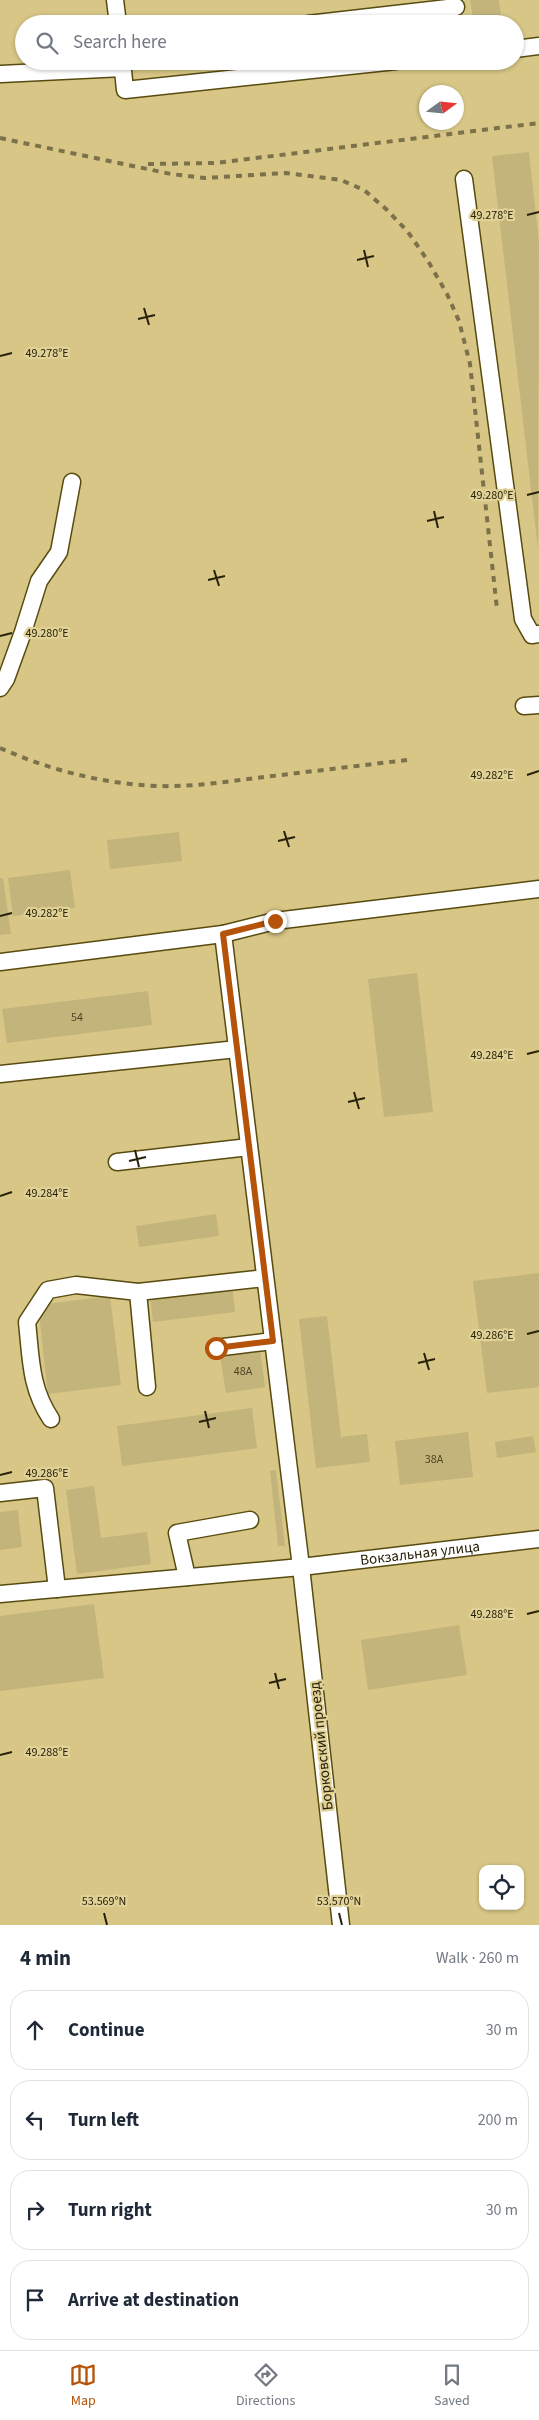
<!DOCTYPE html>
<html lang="en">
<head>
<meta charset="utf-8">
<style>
  :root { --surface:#fff; --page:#f6f6f7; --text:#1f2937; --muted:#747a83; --line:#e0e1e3; --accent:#b45309 }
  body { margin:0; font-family:"Source Sans 3",sans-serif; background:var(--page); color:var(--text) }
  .controls { position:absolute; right:15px; bottom:15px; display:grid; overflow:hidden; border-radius:10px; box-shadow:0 1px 4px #0004 }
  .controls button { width:45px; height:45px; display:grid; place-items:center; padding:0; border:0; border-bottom:1px solid var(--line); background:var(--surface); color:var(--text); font:25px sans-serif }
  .compass { position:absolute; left:419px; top:85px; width:45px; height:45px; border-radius:50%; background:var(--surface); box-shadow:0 1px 4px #0004; rotate:75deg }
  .stop { position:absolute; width:15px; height:15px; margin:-11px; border:4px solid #b45309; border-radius:50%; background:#fff }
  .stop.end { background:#b45309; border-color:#fff; box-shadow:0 1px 5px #0008 }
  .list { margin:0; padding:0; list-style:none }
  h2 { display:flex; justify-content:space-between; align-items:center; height:65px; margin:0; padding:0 20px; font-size:21px }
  h2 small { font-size:16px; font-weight:400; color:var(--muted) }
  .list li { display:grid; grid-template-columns:32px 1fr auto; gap:15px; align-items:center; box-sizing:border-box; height:80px; margin:0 10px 10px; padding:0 10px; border:1px solid var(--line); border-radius:20px }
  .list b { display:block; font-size:19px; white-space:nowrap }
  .list em { font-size:16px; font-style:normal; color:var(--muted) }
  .icon { flex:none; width:28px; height:28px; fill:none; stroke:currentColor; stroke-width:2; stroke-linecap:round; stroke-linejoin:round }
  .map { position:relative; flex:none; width:539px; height:1925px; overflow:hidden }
  .search { position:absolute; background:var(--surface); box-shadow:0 1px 4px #0004; left:15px; right:15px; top:15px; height:55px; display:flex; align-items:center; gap:12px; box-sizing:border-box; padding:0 18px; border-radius:28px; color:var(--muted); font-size:19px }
  .sheet { height:425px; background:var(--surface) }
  nav { display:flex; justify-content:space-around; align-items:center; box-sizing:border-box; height:70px; border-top:1px solid var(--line); background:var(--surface); font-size:14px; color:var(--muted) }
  nav a { display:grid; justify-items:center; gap:2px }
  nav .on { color:var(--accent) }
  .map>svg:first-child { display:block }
</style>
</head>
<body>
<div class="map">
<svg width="539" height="1925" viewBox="0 0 539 1925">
  <rect width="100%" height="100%" fill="#e1d298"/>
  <path fill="#d7c685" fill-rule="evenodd" d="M 0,0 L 539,0 L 539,1925 L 0,1925 ZM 24,24 L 515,24 L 515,61 L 24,61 ZM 426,92 L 456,92 L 456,122 L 426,122 ZM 483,1869 L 520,1869 L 520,1906 L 483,1906 Z"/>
  <path fill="#c3b47c" d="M 470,0 L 499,0 L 502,24 L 474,24 Z
    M 529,152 L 539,242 L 538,549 L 492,156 Z
    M 179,832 L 182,861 L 110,869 L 107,840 Z
    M 70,870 L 75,908 L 13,916 L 8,878 Z
    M 0,878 L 3,878 L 11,934 L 0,935 Z
    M 417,973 L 433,1112 L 384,1117 L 368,979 Z
    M 148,991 L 152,1025 L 7,1043 L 2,1009 Z
    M 216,1214 L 219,1236 L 139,1247 L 136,1226 Z
    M 539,1273 L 539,1387 L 487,1393 L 473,1281 Z
    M 232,1285 L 235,1312 L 153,1322 L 150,1295 Z
    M 110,1296 L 121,1385 L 48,1394 L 38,1305 Z
    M 327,1316 L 341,1437 L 367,1434 L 370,1462 L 316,1468 L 299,1319 Z
    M 260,1349 L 265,1387 L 226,1393 L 220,1355 Z
    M 252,1408 L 257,1448 L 122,1466 L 117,1426 Z
    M 468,1432 L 473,1477 L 400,1485 L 395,1441 Z
    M 533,1436 L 536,1452 L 497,1458 L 495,1442 Z
    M 276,1470 L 285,1546 L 278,1546 L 270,1471 Z
    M 94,1486 L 101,1538 L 147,1532 L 151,1564 L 77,1574 L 66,1490 Z
    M 18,1510 L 22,1547 L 0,1550 L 0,1512 Z
    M 94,1604 L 104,1678 L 0,1691 L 0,1616 Z
    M 459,1625 L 467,1675 L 368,1690 L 361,1640 Z"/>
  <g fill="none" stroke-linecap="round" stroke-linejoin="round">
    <g stroke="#584b10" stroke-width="19">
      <g id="minor">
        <path d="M 115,0 L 118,24"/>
        <path d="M 308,24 L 456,7"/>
        <path d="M 515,49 L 539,46"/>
        <path d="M 122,61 L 125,90 L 396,61"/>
        <path d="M 1,74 L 123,68"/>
        <path d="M 464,179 L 523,619 L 532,635 L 539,634"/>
        <path d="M 0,688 L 6,679 L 23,632 L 39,581 L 59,552 L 72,482"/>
        <path d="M 524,706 L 539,705"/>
        <path d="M 0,962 L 223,934"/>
        <path d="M 0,1074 L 237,1049"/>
        <path d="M 117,1162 L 249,1147"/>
        <path d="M 215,1348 L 273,1341"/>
        <path d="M 147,1387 L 138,1292 L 265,1278"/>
        <path d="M 51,1419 C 30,1388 31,1358 27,1322 L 48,1290 L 76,1285 L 138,1292"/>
        <path d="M 0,1493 L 45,1488 L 57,1589"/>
        <path d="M 187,1577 L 177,1533 L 250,1520"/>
        <path id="s1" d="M 0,1594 L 301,1567 L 539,1539"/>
        <path d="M 341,1925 L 301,1567 L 223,934 L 275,921 L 539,889"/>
      </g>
    </g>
    <use href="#minor" stroke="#fff" stroke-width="16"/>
    <path stroke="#7b714a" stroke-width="4" stroke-dasharray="6 6" stroke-linecap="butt" d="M 0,138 L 171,174 L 205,178 L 286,173 L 341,180 L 364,190 L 386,209 L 408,232 L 428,261 L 447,294 L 459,321 L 470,364 L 497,609
      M 148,164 L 216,163 L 539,123
      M 0,748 C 50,770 103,784 158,786 C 191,787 224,782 256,778 C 306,772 357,766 407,760"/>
  </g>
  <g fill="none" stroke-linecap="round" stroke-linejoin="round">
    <path stroke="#b45309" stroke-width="6" d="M 216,1348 L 273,1341 L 223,934 L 275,921"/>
  </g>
  <path fill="none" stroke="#27210a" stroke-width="2" d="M 527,215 L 539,212M 364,250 L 368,267M 357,260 L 374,256M 144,308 L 149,325M 138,319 L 155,315M 0,356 L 12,353M 527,495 L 539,492M 434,511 L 438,528M 427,521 L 444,517M 214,570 L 219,586M 208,580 L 225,576M 0,636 L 12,633M 527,775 L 539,771M 284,831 L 289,847M 278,841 L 295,837M 0,916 L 12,913M 527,1054 L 539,1051M 354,1092 L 359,1109M 348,1102 L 365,1098M 135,1150 L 139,1167M 129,1161 L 146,1157M 0,1196 L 12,1192M 527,1334 L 539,1331M 424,1353 L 429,1370M 418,1363 L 435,1359M 205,1411 L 209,1428M 199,1422 L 216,1418M 0,1475 L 12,1472M 527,1614 L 539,1611M 275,1673 L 279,1689M 269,1683 L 286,1679M 0,1755 L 12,1752M 104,1913 L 107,1925M 339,1913 L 342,1925"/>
  <g text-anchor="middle" stroke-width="4.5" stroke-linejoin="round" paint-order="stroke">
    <g font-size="12" fill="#4e4626">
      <text x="77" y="1021">54</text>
      <text x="243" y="1375">48А</text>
      <text x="434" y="1463">38А</text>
    </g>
    <g font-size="15" fill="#27210a" stroke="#e1d298">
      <text dy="5" stroke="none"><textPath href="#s1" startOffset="422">Вокзальная улица</textPath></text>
      <text transform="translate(321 1746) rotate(-96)" y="5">Борковский проезд</text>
    </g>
  </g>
  <g font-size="12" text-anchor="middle" fill="#27210a" stroke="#e1d298" stroke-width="4.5" stroke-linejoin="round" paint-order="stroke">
    <text x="492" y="219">49.278°E</text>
    <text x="47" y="357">49.278°E</text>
    <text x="492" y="499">49.280°E</text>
    <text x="47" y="637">49.280°E</text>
    <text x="492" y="779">49.282°E</text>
    <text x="47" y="917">49.282°E</text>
    <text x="492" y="1059">49.284°E</text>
    <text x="47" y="1197">49.284°E</text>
    <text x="492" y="1339">49.286°E</text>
    <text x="47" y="1477">49.286°E</text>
    <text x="492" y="1618">49.288°E</text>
    <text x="47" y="1756">49.288°E</text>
    <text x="104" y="1905">53.569°N</text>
    <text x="339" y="1905">53.570°N</text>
  </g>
</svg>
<div class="controls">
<button><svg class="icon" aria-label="locate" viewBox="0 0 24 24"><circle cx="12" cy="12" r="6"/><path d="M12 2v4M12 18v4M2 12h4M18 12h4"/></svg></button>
</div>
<svg class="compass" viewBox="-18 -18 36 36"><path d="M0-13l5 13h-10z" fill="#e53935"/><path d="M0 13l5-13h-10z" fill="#747a83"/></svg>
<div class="stop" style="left:216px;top:1348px"></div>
<div class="stop end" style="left:275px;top:921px"></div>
<div class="search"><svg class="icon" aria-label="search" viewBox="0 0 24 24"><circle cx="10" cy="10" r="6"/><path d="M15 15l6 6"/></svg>Search here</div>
</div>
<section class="sheet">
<h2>4 min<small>Walk · 260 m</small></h2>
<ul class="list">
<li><svg class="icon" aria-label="ahead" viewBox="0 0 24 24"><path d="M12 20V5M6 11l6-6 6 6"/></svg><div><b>Continue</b></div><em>30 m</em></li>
<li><svg class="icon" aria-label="left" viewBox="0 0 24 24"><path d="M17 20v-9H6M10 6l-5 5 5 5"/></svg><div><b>Turn left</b></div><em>200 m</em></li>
<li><svg class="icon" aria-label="right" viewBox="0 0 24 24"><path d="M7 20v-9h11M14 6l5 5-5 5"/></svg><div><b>Turn right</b></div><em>30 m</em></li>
<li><svg class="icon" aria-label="arrive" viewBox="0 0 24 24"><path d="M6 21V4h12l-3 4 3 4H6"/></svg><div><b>Arrive at destination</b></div></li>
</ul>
</section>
<nav>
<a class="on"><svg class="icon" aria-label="map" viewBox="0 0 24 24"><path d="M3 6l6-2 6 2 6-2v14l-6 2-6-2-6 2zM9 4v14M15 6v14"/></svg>Map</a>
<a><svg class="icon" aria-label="directions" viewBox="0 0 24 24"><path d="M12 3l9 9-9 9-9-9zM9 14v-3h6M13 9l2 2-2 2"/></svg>Directions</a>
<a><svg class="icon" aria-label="saved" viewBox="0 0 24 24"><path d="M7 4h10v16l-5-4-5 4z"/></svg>Saved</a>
</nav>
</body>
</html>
